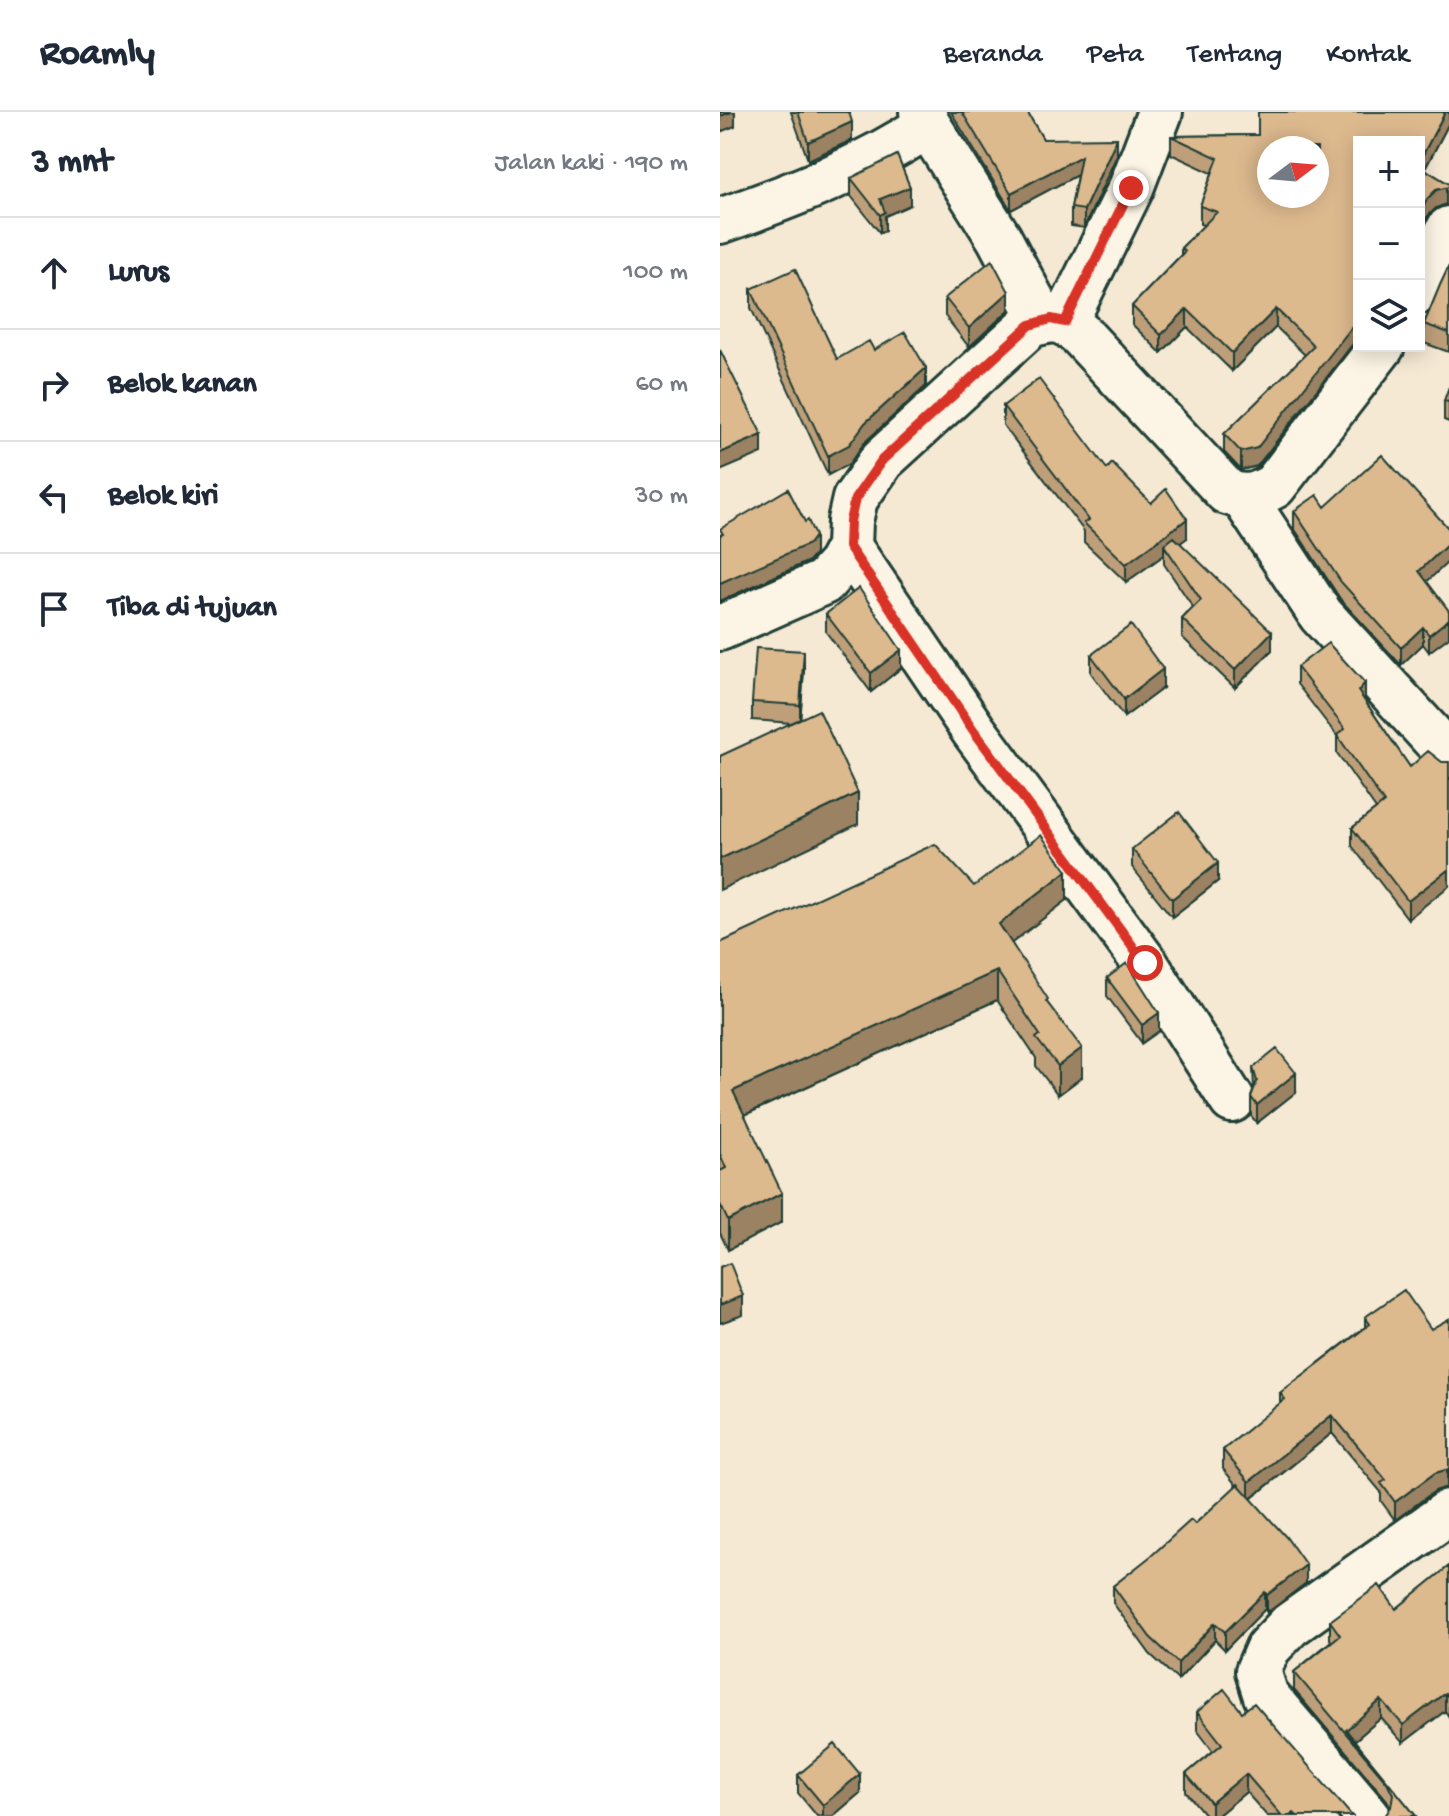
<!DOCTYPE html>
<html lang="id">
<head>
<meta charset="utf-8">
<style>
  :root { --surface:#fff; --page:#f2f2f3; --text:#1f2937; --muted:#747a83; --line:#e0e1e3 }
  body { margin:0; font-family:"Gochi Hand",sans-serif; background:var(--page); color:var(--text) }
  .controls { position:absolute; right:24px; top:24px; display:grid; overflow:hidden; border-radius:0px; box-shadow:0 4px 20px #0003 }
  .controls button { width:72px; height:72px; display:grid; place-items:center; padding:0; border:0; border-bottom:2px solid var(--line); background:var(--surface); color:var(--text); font:40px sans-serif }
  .compass { position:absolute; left:537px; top:24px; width:72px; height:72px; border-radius:50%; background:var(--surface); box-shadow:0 4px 20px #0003; rotate:74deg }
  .stop { position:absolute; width:24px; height:24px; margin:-18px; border:6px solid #d93025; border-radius:50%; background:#fff }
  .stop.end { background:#d93025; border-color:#fff; box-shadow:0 2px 8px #0008 }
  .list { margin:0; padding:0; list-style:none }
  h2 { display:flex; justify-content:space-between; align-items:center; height:104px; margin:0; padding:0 32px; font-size:34px }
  h2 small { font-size:26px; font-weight:400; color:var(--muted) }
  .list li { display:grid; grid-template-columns:52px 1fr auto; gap:24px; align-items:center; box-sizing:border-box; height:112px; padding:0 32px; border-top:2px solid var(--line) }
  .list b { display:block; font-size:30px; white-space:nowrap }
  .list em { font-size:26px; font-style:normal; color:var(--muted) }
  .icon { flex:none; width:44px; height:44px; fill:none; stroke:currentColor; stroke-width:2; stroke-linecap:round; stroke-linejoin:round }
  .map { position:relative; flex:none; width:729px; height:1704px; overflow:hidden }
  header { display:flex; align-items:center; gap:48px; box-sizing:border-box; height:112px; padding:0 40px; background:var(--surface); border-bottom:2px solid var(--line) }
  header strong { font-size:38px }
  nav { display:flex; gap:44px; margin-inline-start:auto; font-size:28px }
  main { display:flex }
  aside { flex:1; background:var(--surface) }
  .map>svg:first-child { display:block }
</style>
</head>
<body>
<header>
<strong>Roamly</strong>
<nav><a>Beranda</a><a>Peta</a><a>Tentang</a><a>Kontak</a></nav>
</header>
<main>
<aside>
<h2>3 mnt<small>Jalan kaki · 190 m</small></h2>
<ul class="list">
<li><svg class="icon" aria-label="ahead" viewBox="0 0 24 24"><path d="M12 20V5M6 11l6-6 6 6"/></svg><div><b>Lurus</b></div><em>100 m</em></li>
<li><svg class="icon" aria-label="right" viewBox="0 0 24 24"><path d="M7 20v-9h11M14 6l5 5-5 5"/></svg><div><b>Belok kanan</b></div><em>60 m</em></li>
<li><svg class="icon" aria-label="left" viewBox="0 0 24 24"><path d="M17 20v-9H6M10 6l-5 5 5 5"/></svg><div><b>Belok kiri</b></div><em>30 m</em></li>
<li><svg class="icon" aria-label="arrive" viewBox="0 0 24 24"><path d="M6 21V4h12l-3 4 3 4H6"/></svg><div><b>Tiba di tujuan</b></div></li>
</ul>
</aside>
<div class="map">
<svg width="729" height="1704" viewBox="0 0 729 1704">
  <rect width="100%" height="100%" fill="#f6e9d4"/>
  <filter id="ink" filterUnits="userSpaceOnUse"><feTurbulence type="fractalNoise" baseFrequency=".0125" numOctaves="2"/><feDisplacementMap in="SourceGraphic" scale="16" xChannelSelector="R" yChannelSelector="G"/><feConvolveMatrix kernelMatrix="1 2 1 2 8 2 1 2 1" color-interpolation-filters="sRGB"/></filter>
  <g filter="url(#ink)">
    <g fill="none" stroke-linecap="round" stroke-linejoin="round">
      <g stroke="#1f3d34" stroke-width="50">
        <path id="minor" d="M 208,13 L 279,126 L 323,209
          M 0,109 C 74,83 142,57 208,13 L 202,0
          M 699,179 L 729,117
          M 345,210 L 411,76 L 440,0
          M 524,386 L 601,503 L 729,643
          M 129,435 L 254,619 L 425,851 L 512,988
          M 0,516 L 104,470 L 120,452 L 129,435 L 130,409 L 135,387 L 162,348 L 310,213 C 335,206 340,206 360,222 L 507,380 C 527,387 536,384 554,374 L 662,234
          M 648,1704 L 546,1584 L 538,1559 L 548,1536 L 570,1513 L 729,1400"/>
      </g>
      <use href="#minor" stroke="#fcf5e5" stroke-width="44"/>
    </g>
    <path fill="#be9f7a" stroke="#1f3d34" stroke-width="2" d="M 71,0 L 129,0 L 132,28 L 88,48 Z
      M 231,0 L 307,0 L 323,27 L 397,43 L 364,116 L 351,114 L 351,96 L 357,63 L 291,98 Z
      M 729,11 L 705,57 L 729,72 L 729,93 L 716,96 L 707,105 L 699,122 L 699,30 L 639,30 L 639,224 L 537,354 L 521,358 L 504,340 L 504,322 L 585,243 L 556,215 L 512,259 L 467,215 L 441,241 L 412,212 L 412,194 L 461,143 L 461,136 L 484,113 L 480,112 L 480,94 L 492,61 L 451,42 L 451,24 L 538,23 Z
      M 131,66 L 190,93 L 165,104 L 165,119 L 160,121 L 131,84 Z
      M 729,154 L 729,240 L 704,231 L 704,212 Z
      M 31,177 L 117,247 L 154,238 L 206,274 L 145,330 L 129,352 L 108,363 L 31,196 Z
      M 225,186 L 289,198 L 249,235 L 225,204 Z
      M 729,275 L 729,310 L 724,308 L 724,289 Z
      M 283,294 L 387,357 L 431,391 L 467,426 L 460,431 L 552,538 L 515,576 L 462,525 L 462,507 L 473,495 L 444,452 L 444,443 L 406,470 L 364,430 L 364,419 L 283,313 Z
      M 605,395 L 707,470 L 729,499 L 709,540 L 703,532 L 681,553 L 621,488 L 574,416 L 574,399 Z
      M 106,502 L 181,556 L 151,580 L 106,520 Z
      M 371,543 L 443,576 L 404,605 L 371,561 Z
      M 577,555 L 645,589 L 690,655 L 688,807 L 632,734 L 632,716 L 656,697 L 617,641 L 617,624 L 577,572 Z
      M 84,557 L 80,606 L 138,712 L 71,611 L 32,608 L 32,590 Z
      M 412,737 L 498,769 L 452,805 L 412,755 Z
      M 254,774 L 347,788 L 291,831 L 328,892 L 362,965 L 338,983 L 316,954 L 316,946 L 277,888 L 25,1003 L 62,1110 L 8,1138 L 0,1121 L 0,831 Z
      M 387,866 L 439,919 L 422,931 L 387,884 Z
      M 533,956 L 576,980 L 537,1011 L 531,1004 L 531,985 L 534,977 Z
      M 645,1205 L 711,1217 L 729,1207 L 729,1375 L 715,1379 L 675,1408 L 661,1389 L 661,1380 L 612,1321 L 531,1387 L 586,1471 L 547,1501 L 545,1497 L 505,1538 L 495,1528 L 458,1568 L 430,1542 L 393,1491 L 393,1474 L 475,1412 L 517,1374 L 503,1357 L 503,1338 L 560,1292 L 560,1281 L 645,1215 Z
      M 729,1454 L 729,1605 L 725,1599 L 683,1631 L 661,1606 L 634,1629 L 696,1704 L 671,1696 L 667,1688 L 574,1578 L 574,1560 L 611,1529 L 610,1527 L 610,1509 L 676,1497 Z
      M 477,1600 L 522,1600 L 632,1704 L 547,1704 L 526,1680 L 497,1704 L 486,1704 L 466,1680 L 466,1662 L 493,1639 L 477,1618 Z
      M 78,1663 L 140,1681 L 113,1704 L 97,1704 L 78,1681 Z"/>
    <path fill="#9b8263" stroke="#1f3d34" stroke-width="2" d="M 11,0 L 15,0 L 15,14 L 0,20 L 0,4 Z
      M 725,0 L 729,0 L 729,11 L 699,68 L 699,50 Z
      M 132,10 L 132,28 L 88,48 L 88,30 Z
      M 397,26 L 397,43 L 364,116 L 364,98 Z
      M 361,44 L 361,61 L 291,98 L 291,81 Z
      M 726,74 L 726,92 L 716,96 L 707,105 L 699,122 L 699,104 L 707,87 L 716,78 Z
      M 190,75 L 190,93 L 165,104 L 165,119 L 160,121 L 160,87 Z
      M 289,180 L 289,198 L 249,235 L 249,216 Z
      M 467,197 L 467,215 L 441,241 L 441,223 Z
      M 556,197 L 556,215 L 512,259 L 512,241 Z
      M 639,206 L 639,224 L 537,354 L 521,358 L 521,340 Z
      M 206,256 L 206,274 L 145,330 L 129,352 L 108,363 L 108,344 Z
      M 42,323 L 42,341 L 0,359 L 0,341 Z
      M 467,407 L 467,426 L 448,440 L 444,433 L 444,443 L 406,470 L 406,452 Z
      M 95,424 L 95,442 L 89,449 L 0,489 L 0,471 Z
      M 729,431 L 729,449 L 699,477 L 699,459 Z
      M 729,507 L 729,525 L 709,540 L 709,523 Z
      M 703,515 L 703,532 L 681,553 L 681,536 Z
      M 552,520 L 552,538 L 515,576 L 515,558 Z
      M 181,538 L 181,556 L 151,580 L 151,561 Z
      M 84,539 L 84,557 L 80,612 L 80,593 Z
      M 443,557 L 443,576 L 404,605 L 404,587 Z
      M 645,571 L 645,589 L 638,596 L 638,579 Z
      M 138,681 L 138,712 L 0,778 L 0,747 Z
      M 498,751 L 498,769 L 452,805 L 452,787 Z
      M 729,757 L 729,774 L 688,807 L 688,789 Z
      M 347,759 L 347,788 L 279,841 L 279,812 Z
      M 277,859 L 277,888 L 13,1008 L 13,979 Z
      M 439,901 L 439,919 L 422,931 L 422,913 Z
      M 362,936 L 362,965 L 338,983 L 338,954 Z
      M 576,961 L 576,980 L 537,1011 L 537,993 Z
      M 62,1081 L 62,1110 L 8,1138 L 8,1109 Z
      M 23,1184 L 23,1203 L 0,1211 L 0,1193 Z
      M 612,1303 L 612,1321 L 529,1388 L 529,1370 Z
      M 727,1357 L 727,1375 L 715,1379 L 675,1408 L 675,1390 L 715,1361 Z
      M 586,1453 L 586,1471 L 547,1501 L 547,1483 Z
      M 545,1480 L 545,1497 L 505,1538 L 505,1520 Z
      M 495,1511 L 495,1528 L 458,1568 L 458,1551 Z
      M 725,1581 L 725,1599 L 683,1631 L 683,1613 Z
      M 661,1588 L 661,1606 L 633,1630 L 626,1618 Z
      M 140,1662 L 140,1681 L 113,1704 L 103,1704 L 103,1693 Z
      M 526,1662 L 526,1680 L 497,1704 L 491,1704 L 491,1691 Z"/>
    <path fill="#ddb98e" stroke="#1f3d34" stroke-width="2" fill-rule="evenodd" d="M 0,0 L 11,0 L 0,4 Z
      M 78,0 L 129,0 L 132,10 L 88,30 Z
      M 242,0 L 307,0 L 323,27 L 397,26 L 364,98 L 351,96 L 361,44 L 291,81 Z
      M 538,0 L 725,0 L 699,50 L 699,30 L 639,30 L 639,206 L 537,336 L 521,340 L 504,322 L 594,234 L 556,197 L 512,241 L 467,197 L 441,223 L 412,194 L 465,139 L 461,136 L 497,100 L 480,94 L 498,46 L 451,24 L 538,23 ZM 549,36 L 597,36 L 597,84 L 549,84 Z
      M 177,43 L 190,75 L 160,87 L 165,100 L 160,103 L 131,66 Z
      M 699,54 L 729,72 L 729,75 L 716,78 L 707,87 L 699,104 Z
      M 272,148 L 289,180 L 249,216 L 225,186 Z
      M 729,154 L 729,221 L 704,212 L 720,173 Z
      M 75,157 L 117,247 L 149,229 L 154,238 L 185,220 L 206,256 L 145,311 L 129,333 L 108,344 L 31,177 Z
      M 0,238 L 42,323 L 0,341 Z
      M 319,267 L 387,357 L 392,351 L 431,391 L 446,377 L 467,407 L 406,452 L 364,411 L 369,408 L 283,294 Z
      M 729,275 L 729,290 L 724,289 Z
      M 662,343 L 729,417 L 729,431 L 699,459 L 729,499 L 729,507 L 709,523 L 703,515 L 681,536 L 621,470 L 574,399 L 597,383 L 605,395 Z
      M 68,377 L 85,410 L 88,408 L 95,424 L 89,432 L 0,471 L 0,423 L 3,422 L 0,417 Z
      M 454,425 L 552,520 L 515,558 L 462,507 L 481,488 L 444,433 Z
      M 139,476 L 181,538 L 151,561 L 106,502 Z
      M 411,513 L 443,557 L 404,587 L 371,543 Z
      M 608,531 L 645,571 L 638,579 L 690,655 L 708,639 L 722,650 L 729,650 L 729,757 L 688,789 L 632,716 L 664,691 L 617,623 L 625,617 L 577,555 Z
      M 36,536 L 84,539 L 80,593 L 32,590 Z
      M 99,598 L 138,681 L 0,747 L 0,644 Z
      M 459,700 L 498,751 L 452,787 L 412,737 Z
      M 321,723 L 347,759 L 279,812 L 328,887 L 326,889 L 362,936 L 338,954 L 316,926 L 320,923 L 277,859 L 13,979 L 62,1081 L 8,1109 L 0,1092 L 0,1059 L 6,1056 L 0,1042 L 0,831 L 215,732 L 254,774 Z
      M 407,851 L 439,901 L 422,913 L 387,866 Z
      M 557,937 L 576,961 L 537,993 L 531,985 L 537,969 L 533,956 Z
      M 10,1151 L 23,1184 L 0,1193 L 0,1155 Z
      M 684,1178 L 711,1217 L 729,1207 L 729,1357 L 715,1361 L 675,1390 L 661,1371 L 666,1368 L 612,1303 L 529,1370 L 503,1338 L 565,1287 L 560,1281 L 650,1212 L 645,1205 Z
      M 518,1372 L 566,1425 L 586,1453 L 547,1483 L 545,1480 L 505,1520 L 495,1511 L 458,1551 L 430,1525 L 393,1474 L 431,1444 L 471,1408 L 475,1412 Z
      M 729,1454 L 729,1586 L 725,1581 L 683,1613 L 661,1588 L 626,1618 L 696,1704 L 665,1704 L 671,1695 L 673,1682 L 667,1670 L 574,1560 L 620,1523 L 610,1509 L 659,1473 L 676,1497 Z
      M 504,1577 L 522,1600 L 534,1591 L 632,1704 L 577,1704 L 574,1701 L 570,1704 L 562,1704 L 526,1662 L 491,1691 L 466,1662 L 502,1632 L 477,1600 Z
      M 115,1632 L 140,1662 L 103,1693 L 78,1663 Z"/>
  </g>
  <g fill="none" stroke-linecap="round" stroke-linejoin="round" filter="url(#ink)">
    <path stroke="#d93025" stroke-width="10" d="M 411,76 L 345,210 L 331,207 L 310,213 L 162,348 L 135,387 L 130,409 L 129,435 L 254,619 L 425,851"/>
  </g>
</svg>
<div class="controls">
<button>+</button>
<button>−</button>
<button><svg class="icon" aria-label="layers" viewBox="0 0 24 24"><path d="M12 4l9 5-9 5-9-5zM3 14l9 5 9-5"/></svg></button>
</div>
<svg class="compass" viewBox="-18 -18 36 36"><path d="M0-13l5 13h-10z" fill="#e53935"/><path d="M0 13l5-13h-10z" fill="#747a83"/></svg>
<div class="stop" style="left:425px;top:851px"></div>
<div class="stop end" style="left:411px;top:76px"></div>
</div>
</main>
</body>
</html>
